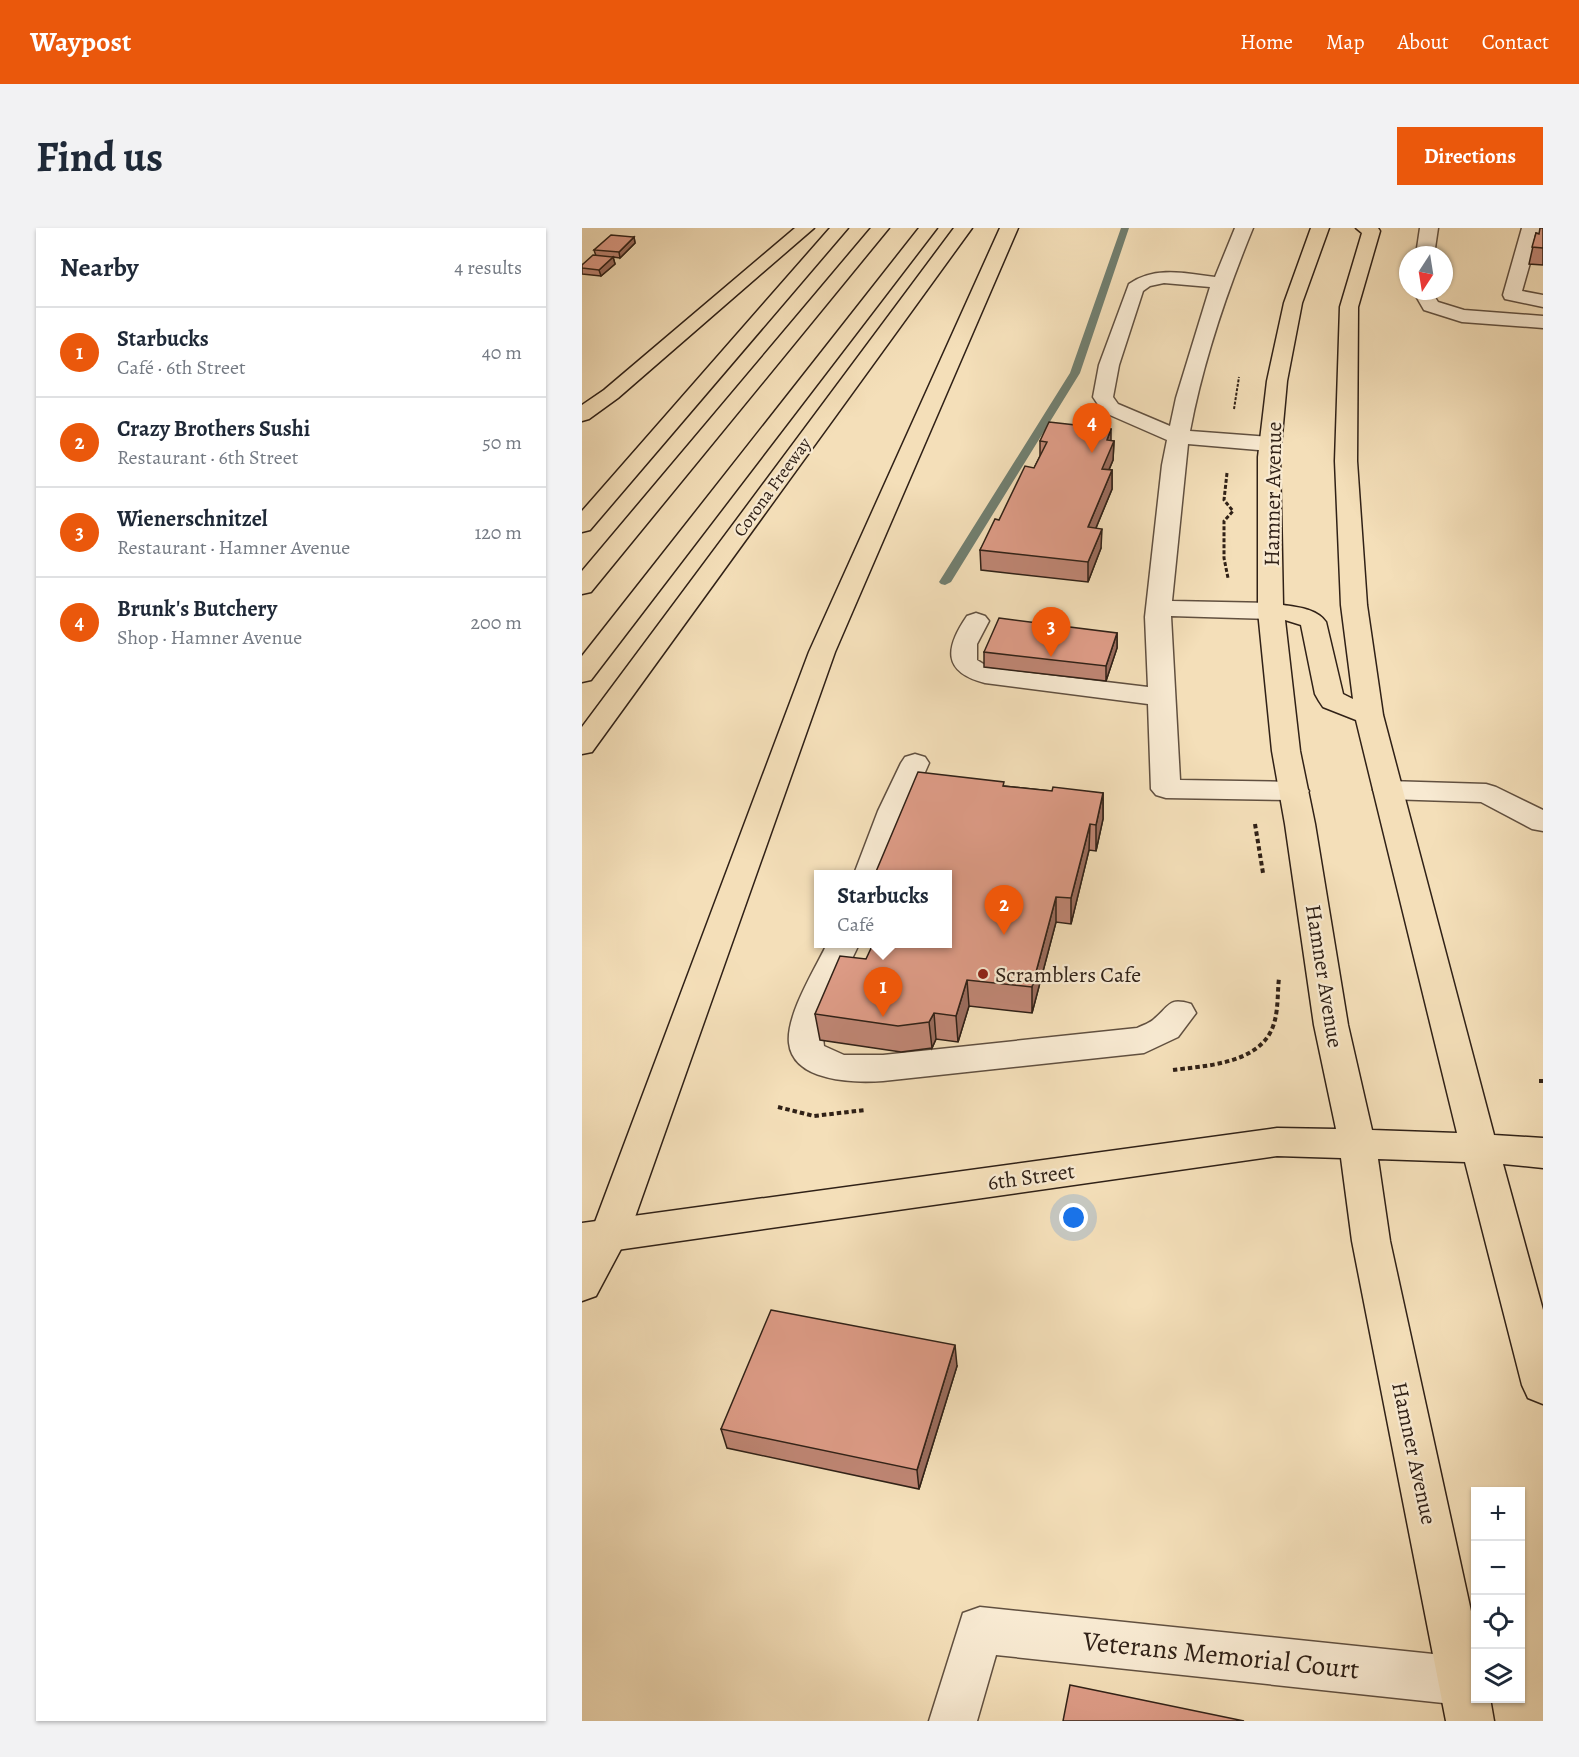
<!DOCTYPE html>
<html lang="en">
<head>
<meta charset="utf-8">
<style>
  :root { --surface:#fff; --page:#f2f2f3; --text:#1f2937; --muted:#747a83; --line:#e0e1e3; --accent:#ea580c }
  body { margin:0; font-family:Alegreya,serif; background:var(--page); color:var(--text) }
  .controls { position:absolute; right:18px; bottom:18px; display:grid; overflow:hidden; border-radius:0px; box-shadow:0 2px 4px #0004 }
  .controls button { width:54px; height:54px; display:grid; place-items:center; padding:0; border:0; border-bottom:2px solid var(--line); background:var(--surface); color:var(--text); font:30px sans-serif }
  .compass { position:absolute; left:817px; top:18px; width:54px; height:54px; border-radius:50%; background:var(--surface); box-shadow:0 2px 4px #0004; rotate:192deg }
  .you { position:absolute; left:492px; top:990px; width:21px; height:21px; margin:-15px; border:4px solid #fff; border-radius:50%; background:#1a73e8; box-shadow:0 0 0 9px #1a73e833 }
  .badge { display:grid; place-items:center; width:39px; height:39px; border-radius:50%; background:var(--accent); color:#fff; font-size:20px; font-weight:700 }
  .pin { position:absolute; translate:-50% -50px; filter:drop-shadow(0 2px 3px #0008) }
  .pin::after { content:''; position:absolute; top:32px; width:21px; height:18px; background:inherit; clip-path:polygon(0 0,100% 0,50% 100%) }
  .popup { position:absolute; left:232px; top:642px; width:138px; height:78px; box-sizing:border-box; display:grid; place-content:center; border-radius:0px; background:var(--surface); filter:drop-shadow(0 2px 4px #0005); font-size:20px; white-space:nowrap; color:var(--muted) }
  .popup b { font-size:22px; color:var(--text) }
  .popup::after { content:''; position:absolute; left:50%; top:100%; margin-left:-12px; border:12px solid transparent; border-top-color:var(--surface) }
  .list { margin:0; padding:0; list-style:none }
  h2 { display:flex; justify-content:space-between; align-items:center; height:78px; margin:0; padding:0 24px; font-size:26px }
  h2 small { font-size:20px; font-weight:400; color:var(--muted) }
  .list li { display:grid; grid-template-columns:39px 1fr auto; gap:18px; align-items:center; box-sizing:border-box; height:90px; padding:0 24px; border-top:2px solid var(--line) }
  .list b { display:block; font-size:22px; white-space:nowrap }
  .list p { margin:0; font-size:20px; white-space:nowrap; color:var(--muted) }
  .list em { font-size:20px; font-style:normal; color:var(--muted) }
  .icon { flex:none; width:33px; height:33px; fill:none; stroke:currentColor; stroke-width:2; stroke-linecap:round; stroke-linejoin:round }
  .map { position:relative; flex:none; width:961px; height:1493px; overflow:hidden; border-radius:0px }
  header { display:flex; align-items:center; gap:36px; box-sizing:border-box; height:84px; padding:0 30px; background:var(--accent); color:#fff }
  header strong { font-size:28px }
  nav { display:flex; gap:33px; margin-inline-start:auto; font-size:21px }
  .intro { display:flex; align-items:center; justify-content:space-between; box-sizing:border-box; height:144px; padding:0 36px }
  h1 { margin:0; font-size:42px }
  .button { padding:15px 27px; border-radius:0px; background:var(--accent); color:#fff; font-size:21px; font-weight:700 }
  main { display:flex; gap:36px; padding:0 36px }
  aside { flex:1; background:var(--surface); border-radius:0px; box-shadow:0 2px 4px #0004 }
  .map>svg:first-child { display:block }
</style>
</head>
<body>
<header>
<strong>Waypost</strong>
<nav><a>Home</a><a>Map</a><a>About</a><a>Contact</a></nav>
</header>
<div class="intro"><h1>Find us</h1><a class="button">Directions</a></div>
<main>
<aside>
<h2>Nearby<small>4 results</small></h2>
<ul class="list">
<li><span class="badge">1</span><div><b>Starbucks</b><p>Café · 6th Street</p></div><em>40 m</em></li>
<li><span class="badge">2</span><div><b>Crazy Brothers Sushi</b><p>Restaurant · 6th Street</p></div><em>50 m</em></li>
<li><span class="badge">3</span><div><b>Wienerschnitzel</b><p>Restaurant · Hamner Avenue</p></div><em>120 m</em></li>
<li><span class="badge">4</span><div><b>Brunk's Butchery</b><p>Shop · Hamner Avenue</p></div><em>200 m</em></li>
</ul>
</aside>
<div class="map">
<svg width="961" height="1493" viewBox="0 0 961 1493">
  <rect width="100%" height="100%" fill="#f4dfb9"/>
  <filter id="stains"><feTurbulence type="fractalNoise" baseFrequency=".00333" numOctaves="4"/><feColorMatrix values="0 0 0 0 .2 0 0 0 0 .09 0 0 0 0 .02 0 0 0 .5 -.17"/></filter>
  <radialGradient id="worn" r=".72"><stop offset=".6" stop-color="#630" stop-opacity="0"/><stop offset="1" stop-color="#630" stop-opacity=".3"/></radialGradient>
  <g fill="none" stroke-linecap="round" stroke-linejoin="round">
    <path fill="#717f70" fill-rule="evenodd" d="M 539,0 L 547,0 L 498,145 L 369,354 L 363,357 L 359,356 L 357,354 L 488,145 Z"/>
    <g stroke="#615040" stroke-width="3">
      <path id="minor" d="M 653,0 L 671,0 C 644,66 621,134 608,203 L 688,209 L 696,211 L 699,216 L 696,221 L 688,223 L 606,216 L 590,373 L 689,375 L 698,378 L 702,383 L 698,388 L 689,391 L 589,388 L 598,552 L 712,554 L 722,557 L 727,563 L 722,569 L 712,572 L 584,570 L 574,567 L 569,561 L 566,476 L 403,455 C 360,444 363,420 385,388 L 394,385 L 403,388 L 407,393 L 395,416 L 395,432 L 408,440 L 566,459 L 563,389 L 580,237 L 585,212 L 521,184 L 511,169 L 517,137 L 547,56 C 573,38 603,45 633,49 ZM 582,55 L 628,59 L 594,170 L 588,198 L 536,176 L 531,169 L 537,137 L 561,63 L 568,58 Z
        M 838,0 L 856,0 L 852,27 L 834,27 Z
        M 940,0 L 958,0 L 940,63 L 961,67 L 961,79 L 923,71 L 921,67 Z
        M 831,63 L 849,63 L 856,74 L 882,82 L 961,88 L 961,100 L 880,94 L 842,82 Z
        M 333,526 L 343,529 L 347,535 L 326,583 L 302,646 L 272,646 L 296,583 L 319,535 L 323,529 Z
        M 806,553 L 904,556 L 914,559 L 961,582 L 961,603 L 950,601 L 899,574 L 806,571 L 796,568 L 791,562 L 796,556 Z
        M 245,716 L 277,716 C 266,741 237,790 242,818 L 262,827 L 301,827 L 555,800 C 561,797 568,795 572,791 C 588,778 586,769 609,776 L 614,785 L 596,809 L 562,825 L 301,853 C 273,855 211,854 207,815 C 204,787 233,741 245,716 Z
        M 398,1379 L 880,1429 L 894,1435 L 894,1470 L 896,1470 L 880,1477 L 414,1427 L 395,1493 L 347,1493 L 381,1385 Z"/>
    </g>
    <g stroke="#302117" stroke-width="3">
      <path id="major" d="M 729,0 L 747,0 L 720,75 L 705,153 L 698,229 L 701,377 C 716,379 735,381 744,394 L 761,466 L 771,471 L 759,377 L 753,233 L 758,79 L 780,5 L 774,0 L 796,0 L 798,3 L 776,79 L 775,233 L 785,377 L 801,487 L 912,907 L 961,910 L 961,940 L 921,936 L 961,1082 L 961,1176 L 946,1170 L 940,1157 L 883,934 L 796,931 L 808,1013 L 894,1406 L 894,1470 L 908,1470 L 912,1493 L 864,1493 L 770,1013 L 759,930 L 695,928 L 0,1027 L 0,995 L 695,900 L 754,901 L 732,797 L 703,596 L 690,523 L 676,383 L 676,229 L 685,153 L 702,75 ZM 703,392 L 719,397 L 733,466 L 737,473 L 741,479 L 774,492 L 875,905 L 790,902 L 766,797 L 733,596 L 718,523 Z"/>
    </g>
    <g stroke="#302117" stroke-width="3">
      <path id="highway" d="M 213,0 L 232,0 L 36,170 L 7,191 L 0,193 L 0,177 L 22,162 Z
        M 248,0 L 266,0 L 8,302 L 0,304 L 0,283 Z
        M 289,0 L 307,0 L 9,364 L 0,366 L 0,343 Z
        M 337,0 L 355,0 L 9,452 L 0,454 L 0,428 Z
        M 372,0 L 390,0 L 10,524 L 0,526 L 0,499 Z
        M 418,0 L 436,0 L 253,424 L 47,1006 L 14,1068 L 0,1073 L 0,1020 L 10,1002 L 227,424 Z"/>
    </g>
    <path stroke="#302117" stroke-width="2" stroke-dasharray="3 1.5" stroke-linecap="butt" d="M 652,181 L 657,149"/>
    <path stroke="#302117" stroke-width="3" stroke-dasharray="4 2" stroke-linecap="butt" d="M 645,245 L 642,272 L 651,283 L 642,293 L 642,330 L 646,350"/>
    <path stroke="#302117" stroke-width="4" stroke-dasharray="4.5 3" stroke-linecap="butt" d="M 673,596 L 681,645
      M 591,842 C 622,838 671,836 688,805 C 697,789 695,768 697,750
      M 957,853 L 961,853
      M 196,879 L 232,888 L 283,882"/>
    <use href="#minor" fill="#f8ead2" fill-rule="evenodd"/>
    <use href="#major" fill="#f4dfb9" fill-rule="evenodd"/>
    <use href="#highway" fill="#f4dfb9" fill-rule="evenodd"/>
  </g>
  <path fill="#bf8674" stroke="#302117" stroke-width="1.5" d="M 961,0 L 961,37 L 947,36 L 954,5 L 957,6 Z
    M 52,9 L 53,15 L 38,30 L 31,29 L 33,36 L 19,48 L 0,46 L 0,37 L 14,28 L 12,22 Z
    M 458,213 L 532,213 L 531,232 L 527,242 L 530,242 L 530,261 L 514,300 L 519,320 L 506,354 L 399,342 L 398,322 L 417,292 L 452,240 L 458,228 Z
    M 535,405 L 535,420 L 524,453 L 402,439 L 402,424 Z
    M 422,558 L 470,563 L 521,565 L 521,591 L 514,623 L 507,622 L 489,696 L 474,694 L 450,785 L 387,778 L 376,814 L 354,811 L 350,820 L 319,824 L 238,812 L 233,786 L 284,731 Z
    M 375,1138 L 337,1261 L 145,1220 L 139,1201 Z"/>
  <path fill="#9b6d5e" stroke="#302117" stroke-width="1.5" d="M 52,9 L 53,15 L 38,30 L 37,24 Z
    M 31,29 L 33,36 L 19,48 L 17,42 Z
    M 529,201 L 529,219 L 532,213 L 531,232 L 519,260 L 520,241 L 525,212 Z
    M 530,242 L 530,261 L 506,319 L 506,299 Z
    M 520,301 L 519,320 L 506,354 L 506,334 Z
    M 535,405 L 535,420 L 524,453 L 524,438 Z
    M 521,565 L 521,591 L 514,623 L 514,597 Z
    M 508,596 L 507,622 L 489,696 L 489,670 Z
    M 474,669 L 474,694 L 450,785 L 450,759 Z
    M 385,752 L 387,778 L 376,814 L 374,788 Z
    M 352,785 L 354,811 L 350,820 L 347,794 Z
    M 373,1117 L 375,1138 L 337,1261 L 335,1242 Z"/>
  <path fill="#de9c87" stroke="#302117" stroke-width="1.5" d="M 958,0 L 961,0 L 961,20 L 950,19 L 954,5 L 957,6 Z
    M 29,7 L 52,9 L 37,24 L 12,22 Z
    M 11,27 L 31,29 L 17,42 L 0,40 L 0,37 Z
    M 467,194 L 529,201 L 525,212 L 532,213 L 520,241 L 530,242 L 506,299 L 520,301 L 506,334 L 398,322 L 413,291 L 417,292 L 443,238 L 452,240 L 465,214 L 458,213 Z
    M 417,390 L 535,405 L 524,438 L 402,424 Z
    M 336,544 L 422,554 L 421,558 L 470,563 L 471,559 L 521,565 L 514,597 L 508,596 L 489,670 L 474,669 L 450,759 L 385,752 L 374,788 L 352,785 L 347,794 L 316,798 L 233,786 L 258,728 L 284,731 L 291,716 L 366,716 L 366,646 L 293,646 Z
    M 189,1082 L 373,1117 L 335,1242 L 139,1201 Z
    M 488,1457 L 662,1493 L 481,1493 Z"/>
  <circle fill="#8f2418" stroke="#f8ead2" stroke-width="2" cx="401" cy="746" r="6"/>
  <g text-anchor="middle" stroke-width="4.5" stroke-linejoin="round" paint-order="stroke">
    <g font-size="18" fill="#302117" stroke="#f8ead2">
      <text transform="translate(190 259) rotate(-54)" y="6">Corona Freeway</text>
    </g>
    <g font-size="22" fill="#302117" stroke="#f8ead2">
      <text transform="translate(690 266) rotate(-89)" y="8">Hamner Avenue</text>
      <text transform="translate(743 748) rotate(81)" y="8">Hamner Avenue</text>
      <text transform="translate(449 948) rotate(-8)" y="8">6th Street</text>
      <text transform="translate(833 1225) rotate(78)" y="8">Hamner Avenue</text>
    </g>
    <g font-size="22" fill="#302117" stroke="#f8ead2" text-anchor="start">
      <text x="413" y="754">Scramblers Cafe</text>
    </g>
    <g font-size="27" fill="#302117" stroke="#f8ead2">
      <text transform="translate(639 1427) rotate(6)" y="9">Veterans Memorial Court</text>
    </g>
  </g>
  <rect width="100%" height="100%" filter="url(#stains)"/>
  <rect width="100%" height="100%" fill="url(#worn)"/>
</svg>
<div class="controls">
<button>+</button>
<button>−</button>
<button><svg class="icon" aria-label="locate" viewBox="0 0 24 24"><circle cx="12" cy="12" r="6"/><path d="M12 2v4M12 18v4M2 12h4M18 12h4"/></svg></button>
<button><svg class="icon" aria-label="layers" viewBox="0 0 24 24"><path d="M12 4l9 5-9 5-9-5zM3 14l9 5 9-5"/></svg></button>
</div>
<svg class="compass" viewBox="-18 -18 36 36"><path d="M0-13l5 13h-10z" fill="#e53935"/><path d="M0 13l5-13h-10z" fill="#747a83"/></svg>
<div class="you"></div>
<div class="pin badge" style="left:301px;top:789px">1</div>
<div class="popup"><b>Starbucks</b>Café</div>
<div class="pin badge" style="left:422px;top:707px">2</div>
<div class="pin badge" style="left:469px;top:429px">3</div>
<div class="pin badge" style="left:510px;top:225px">4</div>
</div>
</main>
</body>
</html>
